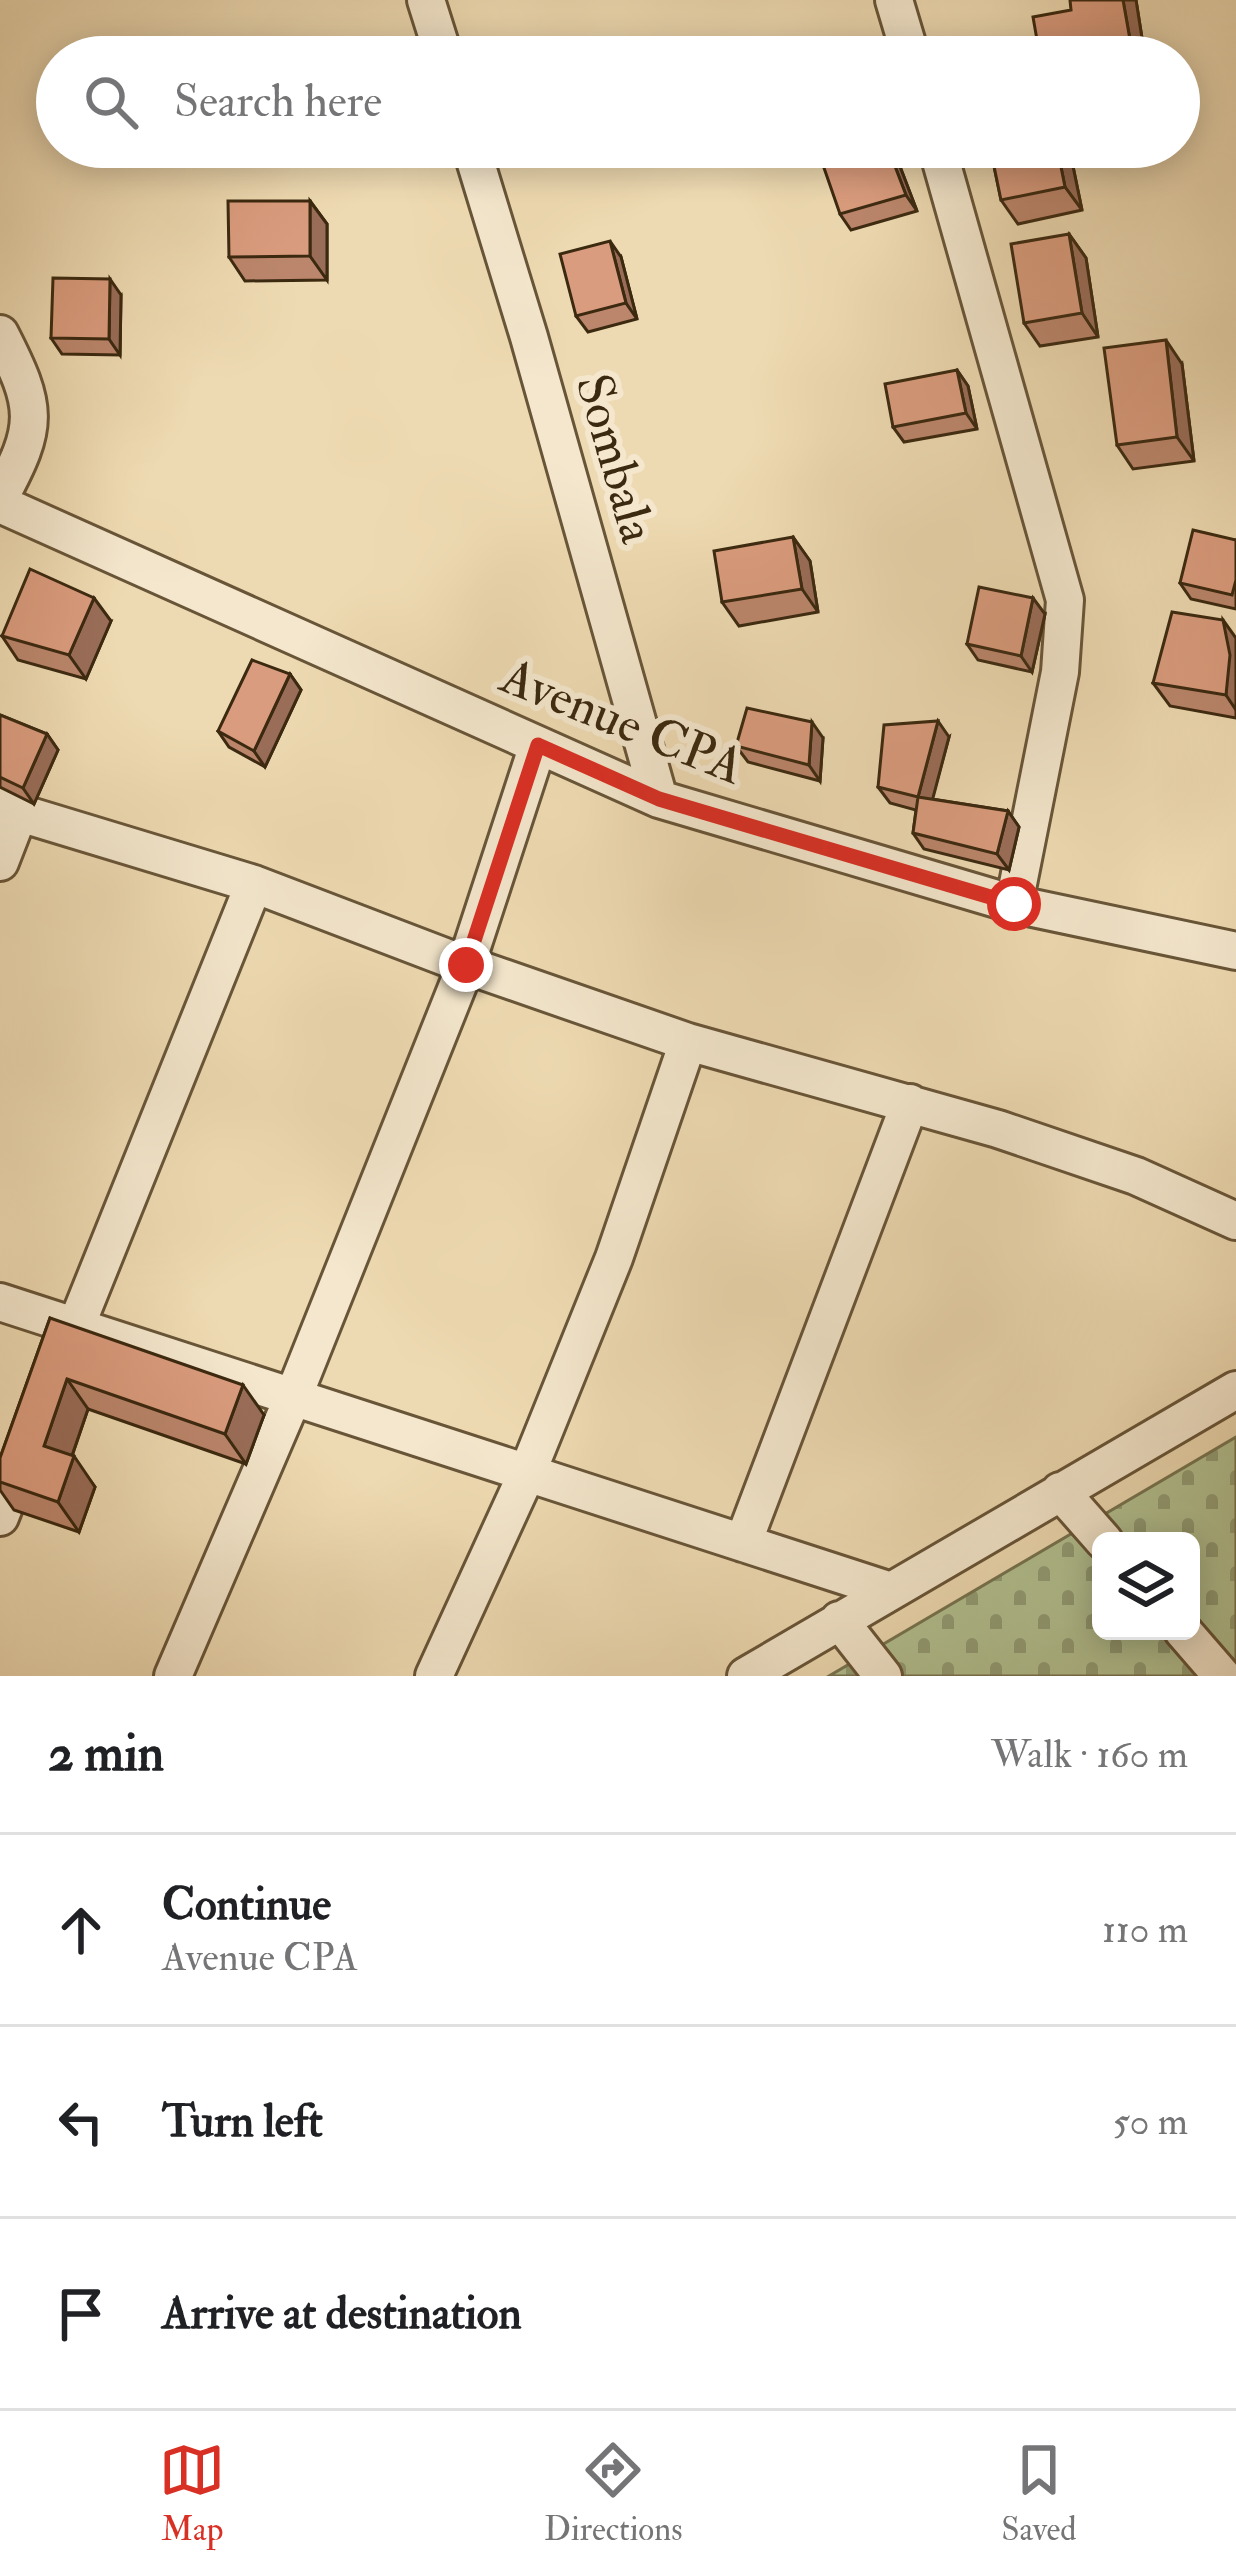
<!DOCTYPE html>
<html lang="en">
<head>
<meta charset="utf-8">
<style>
  :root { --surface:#fff; --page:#f6f6f6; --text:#202124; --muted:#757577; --line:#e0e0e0; --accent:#d93025 }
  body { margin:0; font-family:"IM FELL Double Pica",serif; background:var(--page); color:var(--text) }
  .controls { position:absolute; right:36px; bottom:36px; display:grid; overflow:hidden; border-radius:18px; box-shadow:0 6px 30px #0003 }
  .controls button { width:108px; height:108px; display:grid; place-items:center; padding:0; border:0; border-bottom:3px solid var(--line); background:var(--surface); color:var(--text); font:60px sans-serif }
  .stop { position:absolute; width:36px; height:36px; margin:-27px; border:9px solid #d93025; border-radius:50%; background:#fff }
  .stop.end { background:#d93025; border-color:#fff; box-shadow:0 3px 12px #0008 }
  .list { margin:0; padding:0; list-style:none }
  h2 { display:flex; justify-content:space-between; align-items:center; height:156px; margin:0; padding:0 48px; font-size:51px }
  h2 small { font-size:39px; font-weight:400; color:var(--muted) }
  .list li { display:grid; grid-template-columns:78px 1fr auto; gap:36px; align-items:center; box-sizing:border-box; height:192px; padding:0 48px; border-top:3px solid var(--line) }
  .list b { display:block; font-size:45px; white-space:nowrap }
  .list p { margin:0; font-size:39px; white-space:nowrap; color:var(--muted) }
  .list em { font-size:39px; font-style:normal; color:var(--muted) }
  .icon { flex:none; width:66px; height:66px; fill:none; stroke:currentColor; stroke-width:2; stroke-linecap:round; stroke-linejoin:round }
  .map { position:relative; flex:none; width:1236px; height:1676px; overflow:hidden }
  .search { position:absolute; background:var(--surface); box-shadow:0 6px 30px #0003; left:36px; right:36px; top:36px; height:132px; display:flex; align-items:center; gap:30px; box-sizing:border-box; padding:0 42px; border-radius:66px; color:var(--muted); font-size:45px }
  .sheet { height:732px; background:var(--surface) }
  nav { display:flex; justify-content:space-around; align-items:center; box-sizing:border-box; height:168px; border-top:3px solid var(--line); background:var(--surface); font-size:33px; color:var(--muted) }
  nav a { display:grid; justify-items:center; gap:6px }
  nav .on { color:var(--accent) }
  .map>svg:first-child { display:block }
</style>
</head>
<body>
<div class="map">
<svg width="1236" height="1676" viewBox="0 0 1236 1676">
  <defs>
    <pattern id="cemetery-stones" width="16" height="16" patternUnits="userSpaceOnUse" patternTransform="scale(3)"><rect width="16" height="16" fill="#b2c192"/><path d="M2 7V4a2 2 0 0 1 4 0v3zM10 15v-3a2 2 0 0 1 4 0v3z" fill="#929d76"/></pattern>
  </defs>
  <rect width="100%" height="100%" fill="#eedab2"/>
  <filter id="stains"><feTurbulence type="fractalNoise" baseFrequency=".00167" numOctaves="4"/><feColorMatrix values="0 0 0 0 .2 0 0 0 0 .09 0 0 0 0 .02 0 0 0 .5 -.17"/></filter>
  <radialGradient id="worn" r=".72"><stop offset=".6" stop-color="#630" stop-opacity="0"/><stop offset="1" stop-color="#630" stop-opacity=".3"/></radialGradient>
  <path fill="url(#cemetery-stones)" stroke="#767551" stroke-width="3" fill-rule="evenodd" d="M 1236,1437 L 1236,1676 L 829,1676 ZM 1101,1541 L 1191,1541 L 1191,1631 L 1101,1631 Z"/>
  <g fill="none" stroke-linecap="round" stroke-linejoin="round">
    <g stroke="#685538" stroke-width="42">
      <path id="minor" d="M 426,0 L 444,57
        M 894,0 L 911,57
        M 471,147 L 529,337 L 659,799
        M 937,147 L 1065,600 L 1060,672 L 1014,904
        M 0,334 C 38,408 39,425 0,497
        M 0,504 L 659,799 L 1014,904 L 1236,951
        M 0,807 L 254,884 L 466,965 L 688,1042 L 998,1129 L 1136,1176 L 1236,1221
        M 0,862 L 19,813
        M 0,1302 L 888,1590
        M 68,1346 L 254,884
        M 1060,1491 L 1104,1541
        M 0,1517 L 25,1453
        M 743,1543 L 910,1103
        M 839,1620 L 883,1676
        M 1183,1631 L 1222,1676
        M 173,1676 L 294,1395 L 466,965 L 538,745
        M 434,1676 L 528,1471 L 614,1258 L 688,1042
        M 746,1676 L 1236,1390"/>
    </g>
    <use href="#minor" stroke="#f4e7cd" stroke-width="36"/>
  </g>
  <path fill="#bb866c" stroke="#3b2910" stroke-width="3" d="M 1136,0 L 1145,57 L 1040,57 Z
    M 990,147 L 1069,147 L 1082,210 L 1018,224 L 1001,200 Z
    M 888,148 L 899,164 L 917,211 L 851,230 L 840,214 Z
    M 310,201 L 327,224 L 327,280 L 245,281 L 229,257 Z
    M 1069,234 L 1086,258 L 1098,337 L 1040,346 L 1024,323 Z
    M 621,257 L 637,319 L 588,332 L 576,316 Z
    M 121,295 L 120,355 L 62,354 L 51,338 Z
    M 1182,364 L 1194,461 L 1133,469 L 1117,445 Z
    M 957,370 L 968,386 L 977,429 L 904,442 L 893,427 Z
    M 793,537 L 810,561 L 818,612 L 739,626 L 722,602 Z
    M 1236,540 L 1236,609 L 1191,599 L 1180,583 Z
    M 1045,614 L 1032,672 L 978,660 L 967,644 Z
    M 111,621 L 86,679 L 18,660 L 2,636 Z
    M 1236,638 L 1236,718 L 1170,706 L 1153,683 Z
    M 290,674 L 301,690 L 265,767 L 229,747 L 218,731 Z
    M 0,715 L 47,734 L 58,750 L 34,804 L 0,787 Z
    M 949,737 L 932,799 L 1008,811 L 1019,827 L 1009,870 L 924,849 L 913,833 L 916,810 L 890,803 L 878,787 Z
    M 823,738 L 820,781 L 748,762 L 736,746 Z
    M 50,1318 L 264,1415 L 246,1464 L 88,1409 L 72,1456 L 95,1487 L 79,1532 L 14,1510 L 0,1490 L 0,1458 Z"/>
  <path fill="#996d58" stroke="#3b2910" stroke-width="3" d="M 1123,0 L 1136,0 L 1145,57 L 1136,57 L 1132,51 Z
    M 1057,147 L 1069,147 L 1082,210 L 1065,187 Z
    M 888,148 L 899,164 L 917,211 L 906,195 Z
    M 310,201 L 327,224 L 327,280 L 310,256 Z
    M 1069,234 L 1086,258 L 1098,337 L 1082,313 Z
    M 610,241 L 621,257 L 637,319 L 626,303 Z
    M 110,279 L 121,295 L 120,355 L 109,339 Z
    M 1166,340 L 1182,364 L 1194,461 L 1177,437 Z
    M 957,370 L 968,386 L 977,429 L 966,413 Z
    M 793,537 L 810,561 L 818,612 L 802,589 Z
    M 94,598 L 111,621 L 86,679 L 69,655 Z
    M 1033,598 L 1045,614 L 1032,672 L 1021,656 Z
    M 1223,620 L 1236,638 L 1236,710 L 1226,695 Z
    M 290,674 L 301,690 L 265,767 L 254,751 Z
    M 938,721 L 949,737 L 929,813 L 918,797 Z
    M 812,722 L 823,738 L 820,781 L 809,765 Z
    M 47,734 L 58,750 L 34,804 L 23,788 Z
    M 1008,811 L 1019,827 L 1009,870 L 997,854 Z
    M 67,1379 L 88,1409 L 65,1476 L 44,1446 Z
    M 243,1385 L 264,1415 L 246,1464 L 225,1434 Z
    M 74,1456 L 95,1487 L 79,1532 L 58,1502 Z"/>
  <path fill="#da9c7e" stroke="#3b2910" stroke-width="3" d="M 1070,0 L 1123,0 L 1132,51 L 1093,57 L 1040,57 L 1033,17 L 1071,10 Z
    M 990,147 L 1057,147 L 1065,187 L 1001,200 Z
    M 888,148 L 906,195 L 840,214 L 823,165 Z
    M 228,201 L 310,201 L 310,256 L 229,257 Z
    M 1069,234 L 1082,313 L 1024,323 L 1011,244 Z
    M 610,241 L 626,303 L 576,316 L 560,254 Z
    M 53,278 L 110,279 L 109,339 L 51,338 Z
    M 1166,340 L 1177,437 L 1117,445 L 1104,348 Z
    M 957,370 L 966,413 L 893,427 L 885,384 Z
    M 1193,530 L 1236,540 L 1236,580 L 1232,595 L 1180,583 Z
    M 793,537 L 802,589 L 722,602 L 714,551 Z
    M 30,569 L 94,598 L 69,655 L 2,636 Z
    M 979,587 L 1033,598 L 1021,656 L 967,644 Z
    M 1172,612 L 1223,620 L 1230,655 L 1226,695 L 1153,683 Z
    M 252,660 L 290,674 L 254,751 L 218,731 Z
    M 747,708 L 812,722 L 809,765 L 736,746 Z
    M 0,715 L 47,734 L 23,788 L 0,777 Z
    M 938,721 L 918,797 L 878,787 L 884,725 Z
    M 918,797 L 1008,811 L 997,854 L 913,833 Z
    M 50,1318 L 243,1385 L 225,1434 L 67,1379 L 44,1446 L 74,1456 L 58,1502 L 0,1482 L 0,1458 Z"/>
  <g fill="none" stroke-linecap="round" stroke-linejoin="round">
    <path stroke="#d93025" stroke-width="15" d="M 466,965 L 538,745 L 659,799 L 1014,904"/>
  </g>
  <g text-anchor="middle" stroke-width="12" stroke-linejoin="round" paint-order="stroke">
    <g font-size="51" fill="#3b2910" stroke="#f4e7cd">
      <text transform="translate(617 458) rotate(74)" y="18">Sombala</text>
      <text transform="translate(623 720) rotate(22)" y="18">Avenue CPA</text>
    </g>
  </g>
  <rect width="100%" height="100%" filter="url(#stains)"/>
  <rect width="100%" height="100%" fill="url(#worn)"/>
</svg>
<div class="controls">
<button><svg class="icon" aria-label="layers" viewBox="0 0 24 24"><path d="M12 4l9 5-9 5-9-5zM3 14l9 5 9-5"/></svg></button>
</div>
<div class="stop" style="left:1014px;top:904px"></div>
<div class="stop end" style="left:466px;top:965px"></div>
<div class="search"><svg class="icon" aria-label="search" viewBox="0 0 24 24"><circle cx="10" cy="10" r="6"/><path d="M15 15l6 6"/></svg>Search here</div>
</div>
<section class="sheet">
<h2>2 min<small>Walk · 160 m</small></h2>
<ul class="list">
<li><svg class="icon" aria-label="ahead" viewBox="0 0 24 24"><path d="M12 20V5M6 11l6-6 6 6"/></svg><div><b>Continue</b><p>Avenue CPA</p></div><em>110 m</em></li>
<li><svg class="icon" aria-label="left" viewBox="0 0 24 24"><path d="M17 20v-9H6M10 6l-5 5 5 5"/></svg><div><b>Turn left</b></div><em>50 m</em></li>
<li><svg class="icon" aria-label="arrive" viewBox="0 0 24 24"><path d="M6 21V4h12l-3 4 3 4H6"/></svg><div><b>Arrive at destination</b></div></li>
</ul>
</section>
<nav>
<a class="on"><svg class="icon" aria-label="map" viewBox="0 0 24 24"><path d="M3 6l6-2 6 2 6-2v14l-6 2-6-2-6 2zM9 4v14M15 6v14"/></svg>Map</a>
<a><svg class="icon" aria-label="directions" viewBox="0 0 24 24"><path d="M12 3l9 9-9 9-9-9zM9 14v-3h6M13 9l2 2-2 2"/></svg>Directions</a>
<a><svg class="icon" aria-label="saved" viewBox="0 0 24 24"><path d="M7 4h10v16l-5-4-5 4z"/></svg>Saved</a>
</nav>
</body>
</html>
